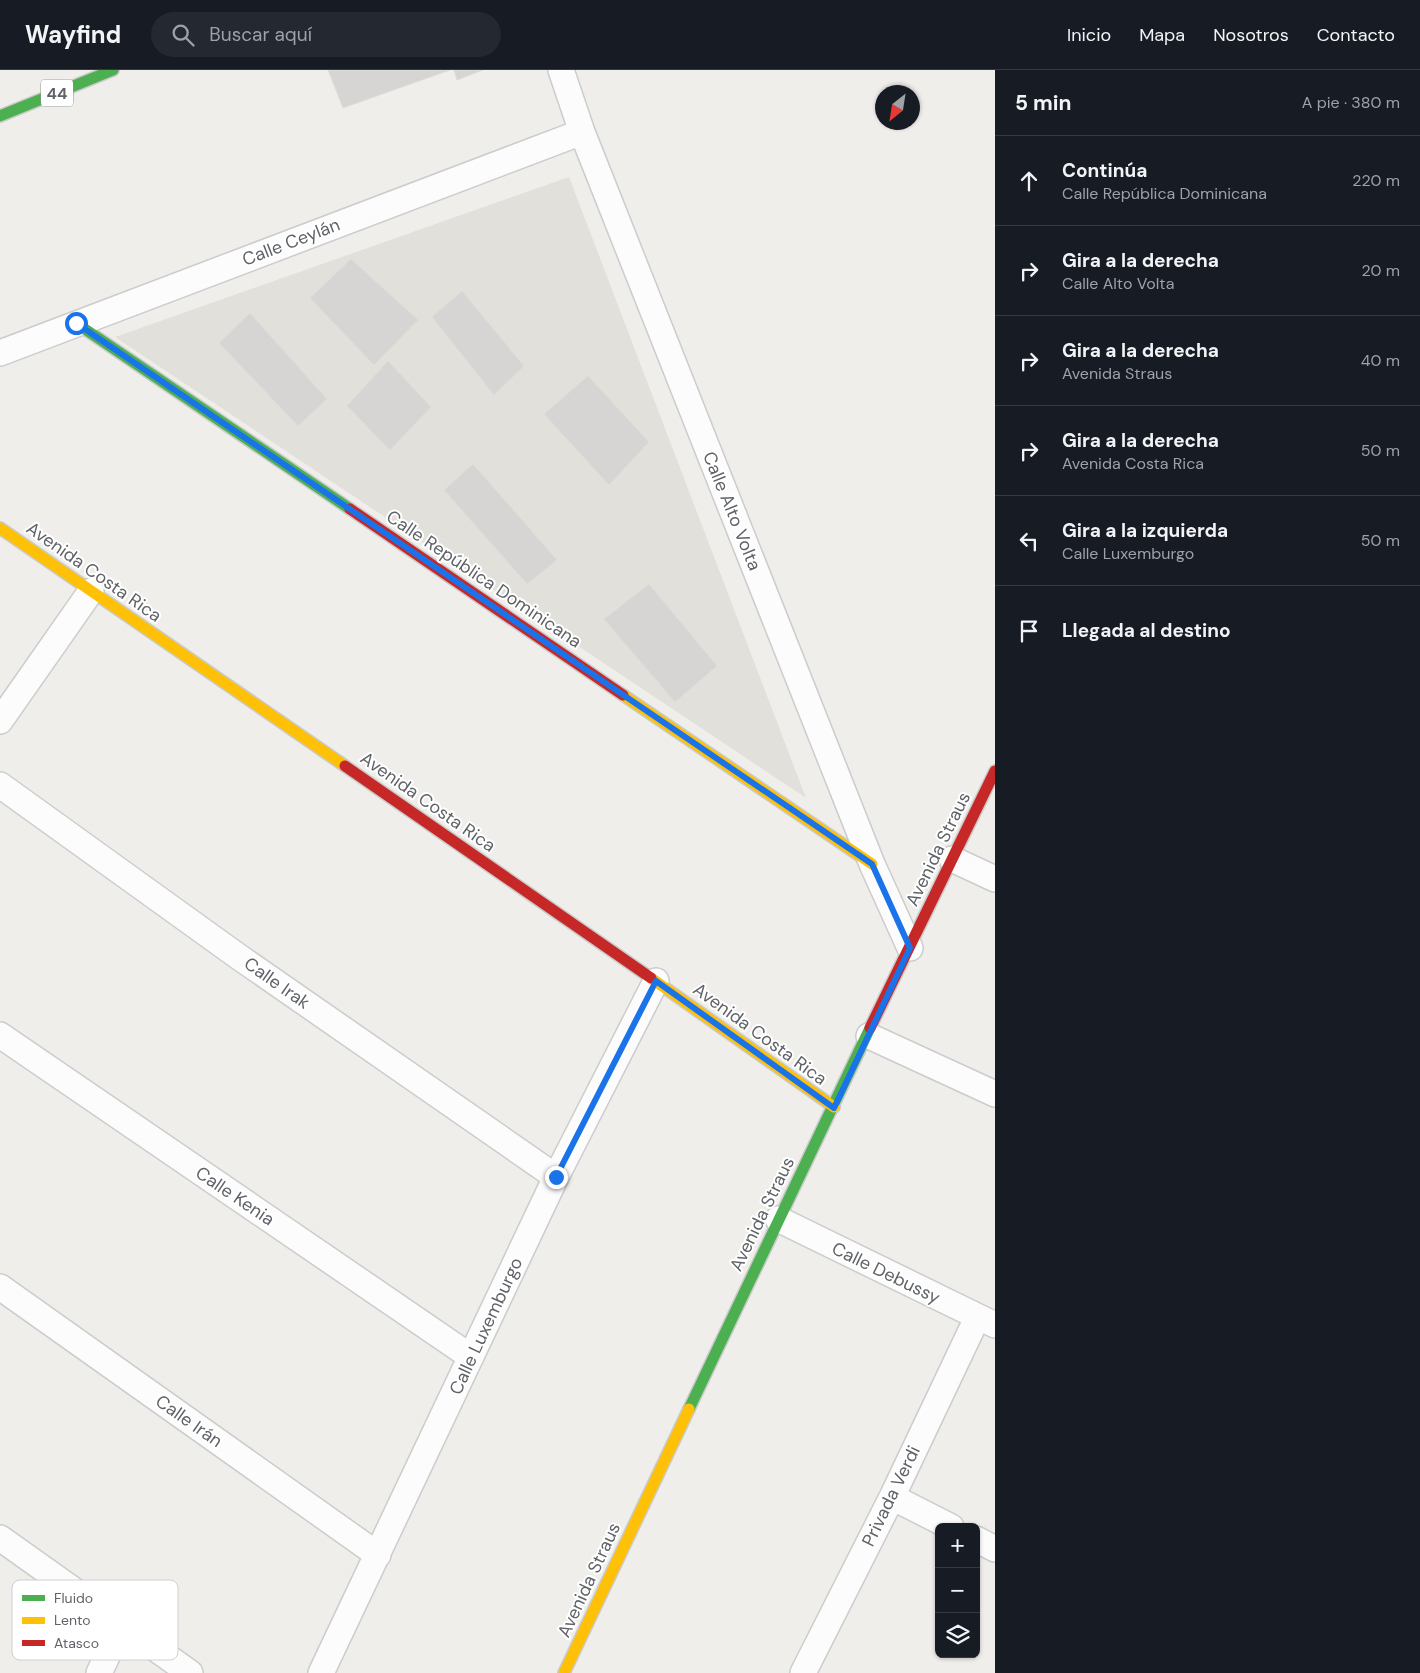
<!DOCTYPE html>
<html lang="es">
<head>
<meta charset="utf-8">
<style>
  :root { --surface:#171b24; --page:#242831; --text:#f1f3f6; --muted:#9ea1a6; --line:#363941 }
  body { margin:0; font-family:"DM Sans",sans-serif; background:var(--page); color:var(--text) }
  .controls { position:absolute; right:15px; bottom:15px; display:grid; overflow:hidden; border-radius:8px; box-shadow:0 1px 4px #0004 }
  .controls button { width:45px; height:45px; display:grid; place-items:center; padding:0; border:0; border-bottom:1px solid var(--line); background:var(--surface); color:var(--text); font:25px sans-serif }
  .compass { position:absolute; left:875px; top:15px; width:45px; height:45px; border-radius:50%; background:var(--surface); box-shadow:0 1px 4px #0004; rotate:210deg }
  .stop { position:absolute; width:15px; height:15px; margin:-11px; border:4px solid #1a73e8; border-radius:50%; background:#fff }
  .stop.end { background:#1a73e8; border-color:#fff; box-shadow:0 1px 5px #0008 }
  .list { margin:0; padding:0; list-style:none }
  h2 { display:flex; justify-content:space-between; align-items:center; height:65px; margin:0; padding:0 20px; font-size:21px }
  h2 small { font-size:16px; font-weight:400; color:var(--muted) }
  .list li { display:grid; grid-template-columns:32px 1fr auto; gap:15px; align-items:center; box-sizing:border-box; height:90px; padding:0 20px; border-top:1px solid var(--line) }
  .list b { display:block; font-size:19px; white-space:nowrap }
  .list p { margin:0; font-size:16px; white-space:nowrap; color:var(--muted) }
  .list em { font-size:16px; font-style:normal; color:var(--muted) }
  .icon { flex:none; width:28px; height:28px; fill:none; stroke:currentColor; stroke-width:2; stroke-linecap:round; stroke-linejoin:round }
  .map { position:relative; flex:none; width:995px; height:1603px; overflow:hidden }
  header { display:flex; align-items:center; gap:30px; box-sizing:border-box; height:70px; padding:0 25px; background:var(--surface); border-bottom:1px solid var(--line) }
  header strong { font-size:24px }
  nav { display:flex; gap:28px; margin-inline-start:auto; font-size:18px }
  .search { width:350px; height:45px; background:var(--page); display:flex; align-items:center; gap:12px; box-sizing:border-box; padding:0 18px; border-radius:28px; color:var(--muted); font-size:19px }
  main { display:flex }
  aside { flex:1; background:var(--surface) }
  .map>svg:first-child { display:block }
</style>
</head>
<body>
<header>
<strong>Wayfind</strong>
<div class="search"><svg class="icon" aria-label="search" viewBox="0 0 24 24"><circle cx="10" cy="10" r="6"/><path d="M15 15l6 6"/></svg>Buscar aquí</div>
<nav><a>Inicio</a><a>Mapa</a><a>Nosotros</a><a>Contacto</a></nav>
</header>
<main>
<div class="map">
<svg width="995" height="1603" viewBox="0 0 995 1603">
  <rect width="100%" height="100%" fill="#efeeea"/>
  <path fill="#e2e0da" d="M 569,107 L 806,728 L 115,267 Z"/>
  <path fill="#d6d5d3" stroke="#deddd9" d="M 328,0 L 450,0 L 343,38 Z
    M 454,0 L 483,0 L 457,10 Z
    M 351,189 L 418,250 L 374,295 L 310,228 Z
    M 462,221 L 524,296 L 494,325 L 432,247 Z
    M 250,243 L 327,329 L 298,356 L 219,273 Z
    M 388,291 L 431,337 L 390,380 L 347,336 Z
    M 588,306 L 649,372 L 609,415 L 544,344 Z
    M 473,394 L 557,490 L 527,514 L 444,420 Z
    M 649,514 L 717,596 L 675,632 L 604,549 Z"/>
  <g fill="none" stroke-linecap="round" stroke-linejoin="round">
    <g stroke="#cbcccc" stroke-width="28">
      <path id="street" d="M 561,0 L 582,62 L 872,794 L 910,878
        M 0,283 L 582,62
        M 0,651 L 91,521
        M 0,715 L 239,887 L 556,1107
        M 952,789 L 995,809
        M 0,965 L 471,1287
        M 869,966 L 995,1024
        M 778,1149 L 995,1255
        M 0,1217 L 378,1485
        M 892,1427 L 951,1457
        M 0,1468 L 190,1603
        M 976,1469 L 995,1479
        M 99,1603 L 122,1555
        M 321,1603 L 556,1107 L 656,911
        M 803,1603 L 892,1427 L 977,1248"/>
    </g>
    <g stroke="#cacacb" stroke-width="14">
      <path id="fast" d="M 0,46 L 113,0
        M 76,253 L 350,439
        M 689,1339 L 870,958"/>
    </g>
    <g stroke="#cacacb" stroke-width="14">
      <path id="slow" d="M 0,458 L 345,696
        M 623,625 L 872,794
        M 651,908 L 834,1037
        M 564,1603 L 689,1339"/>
    </g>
    <g stroke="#cacacb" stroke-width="14">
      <path id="jam" d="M 350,439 L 623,625
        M 345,696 L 651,908
        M 870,958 L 995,701"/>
    </g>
    <use href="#street" stroke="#fdfcfc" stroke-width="25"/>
    <use href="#fast" stroke="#4caf50" stroke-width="11"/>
    <use href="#slow" stroke="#ffc107" stroke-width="11"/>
    <use href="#jam" stroke="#c62828" stroke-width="11"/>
  </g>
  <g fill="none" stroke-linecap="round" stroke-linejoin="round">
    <path stroke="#1a73e8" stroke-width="6" d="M 76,253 L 872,794 L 910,878 L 834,1038 L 656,911 L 556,1107"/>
  </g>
  <g text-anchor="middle" stroke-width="4" stroke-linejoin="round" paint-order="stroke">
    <rect fill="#fff" stroke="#8f9295" stroke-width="1" x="41" y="9.5" width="32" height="27" rx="4"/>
    <g font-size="16" font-weight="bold" fill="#5f6368">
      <text x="57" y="29">44</text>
    </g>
    <g font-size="18" fill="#5f6368" stroke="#fff">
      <text transform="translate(291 172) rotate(-21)" y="6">Calle Ceylán</text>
      <text transform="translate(732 441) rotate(68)" y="6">Calle Alto Volta</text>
      <text transform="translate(94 502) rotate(35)" y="6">Avenida Costa Rica</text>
      <text transform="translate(484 509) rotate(34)" y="6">Calle República Dominicana</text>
      <text transform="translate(428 732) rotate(35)" y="6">Avenida Costa Rica</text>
      <text transform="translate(938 779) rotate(-64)" y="6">Avenida Straus</text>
      <text transform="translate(277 913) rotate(35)" y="6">Calle Irak</text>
      <text transform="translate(760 964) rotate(36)" y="6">Avenida Costa Rica</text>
      <text transform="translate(235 1126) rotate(34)" y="6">Calle Kenia</text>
      <text transform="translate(762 1144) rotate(-64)" y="6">Avenida Straus</text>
      <text transform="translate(886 1203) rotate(26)" y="6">Calle Debussy</text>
      <text transform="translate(486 1256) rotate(-65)" y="6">Calle Luxemburgo</text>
      <text transform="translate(189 1351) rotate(35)" y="6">Calle Irán</text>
      <text transform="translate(891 1426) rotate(-64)" y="6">Privada Verdi</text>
      <text transform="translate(589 1510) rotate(-65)" y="6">Avenida Straus</text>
    </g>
  </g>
  <rect x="12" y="1510" width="166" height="80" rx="8" fill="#fff" stroke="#cfd0d2" stroke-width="1"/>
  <rect x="22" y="1525" width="23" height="6" fill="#4caf50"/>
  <rect x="22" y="1547" width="23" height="7" fill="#ffc107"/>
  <rect x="22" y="1570" width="23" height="6" fill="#c62828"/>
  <g font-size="14" fill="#5f6368">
    <text x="54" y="1533">Fluido</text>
    <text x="54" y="1555">Lento</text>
    <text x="54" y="1578">Atasco</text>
  </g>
</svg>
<div class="controls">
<button>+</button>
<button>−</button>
<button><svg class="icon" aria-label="layers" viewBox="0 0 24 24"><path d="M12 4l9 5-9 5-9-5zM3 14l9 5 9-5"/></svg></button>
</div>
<svg class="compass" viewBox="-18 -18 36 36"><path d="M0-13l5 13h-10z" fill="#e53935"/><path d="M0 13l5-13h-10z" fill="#9ea1a6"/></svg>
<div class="stop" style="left:76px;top:253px"></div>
<div class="stop end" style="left:556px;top:1107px"></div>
</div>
<aside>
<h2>5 min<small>A pie · 380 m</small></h2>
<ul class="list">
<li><svg class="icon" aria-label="ahead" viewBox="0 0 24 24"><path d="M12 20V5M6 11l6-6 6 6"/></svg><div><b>Continúa</b><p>Calle República Dominicana</p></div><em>220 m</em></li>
<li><svg class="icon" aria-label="right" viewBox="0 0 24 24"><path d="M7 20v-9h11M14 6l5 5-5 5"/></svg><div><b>Gira a la derecha</b><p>Calle Alto Volta</p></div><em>20 m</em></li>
<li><svg class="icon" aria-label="right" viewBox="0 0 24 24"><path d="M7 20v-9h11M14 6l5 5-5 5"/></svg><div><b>Gira a la derecha</b><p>Avenida Straus</p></div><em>40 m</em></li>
<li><svg class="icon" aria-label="right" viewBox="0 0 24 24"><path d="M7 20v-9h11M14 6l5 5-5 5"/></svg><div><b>Gira a la derecha</b><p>Avenida Costa Rica</p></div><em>50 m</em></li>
<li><svg class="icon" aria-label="left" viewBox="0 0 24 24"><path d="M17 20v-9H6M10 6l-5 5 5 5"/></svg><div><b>Gira a la izquierda</b><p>Calle Luxemburgo</p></div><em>50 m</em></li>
<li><svg class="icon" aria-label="arrive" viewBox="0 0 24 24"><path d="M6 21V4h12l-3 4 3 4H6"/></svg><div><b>Llegada al destino</b></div></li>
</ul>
</aside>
</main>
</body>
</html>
